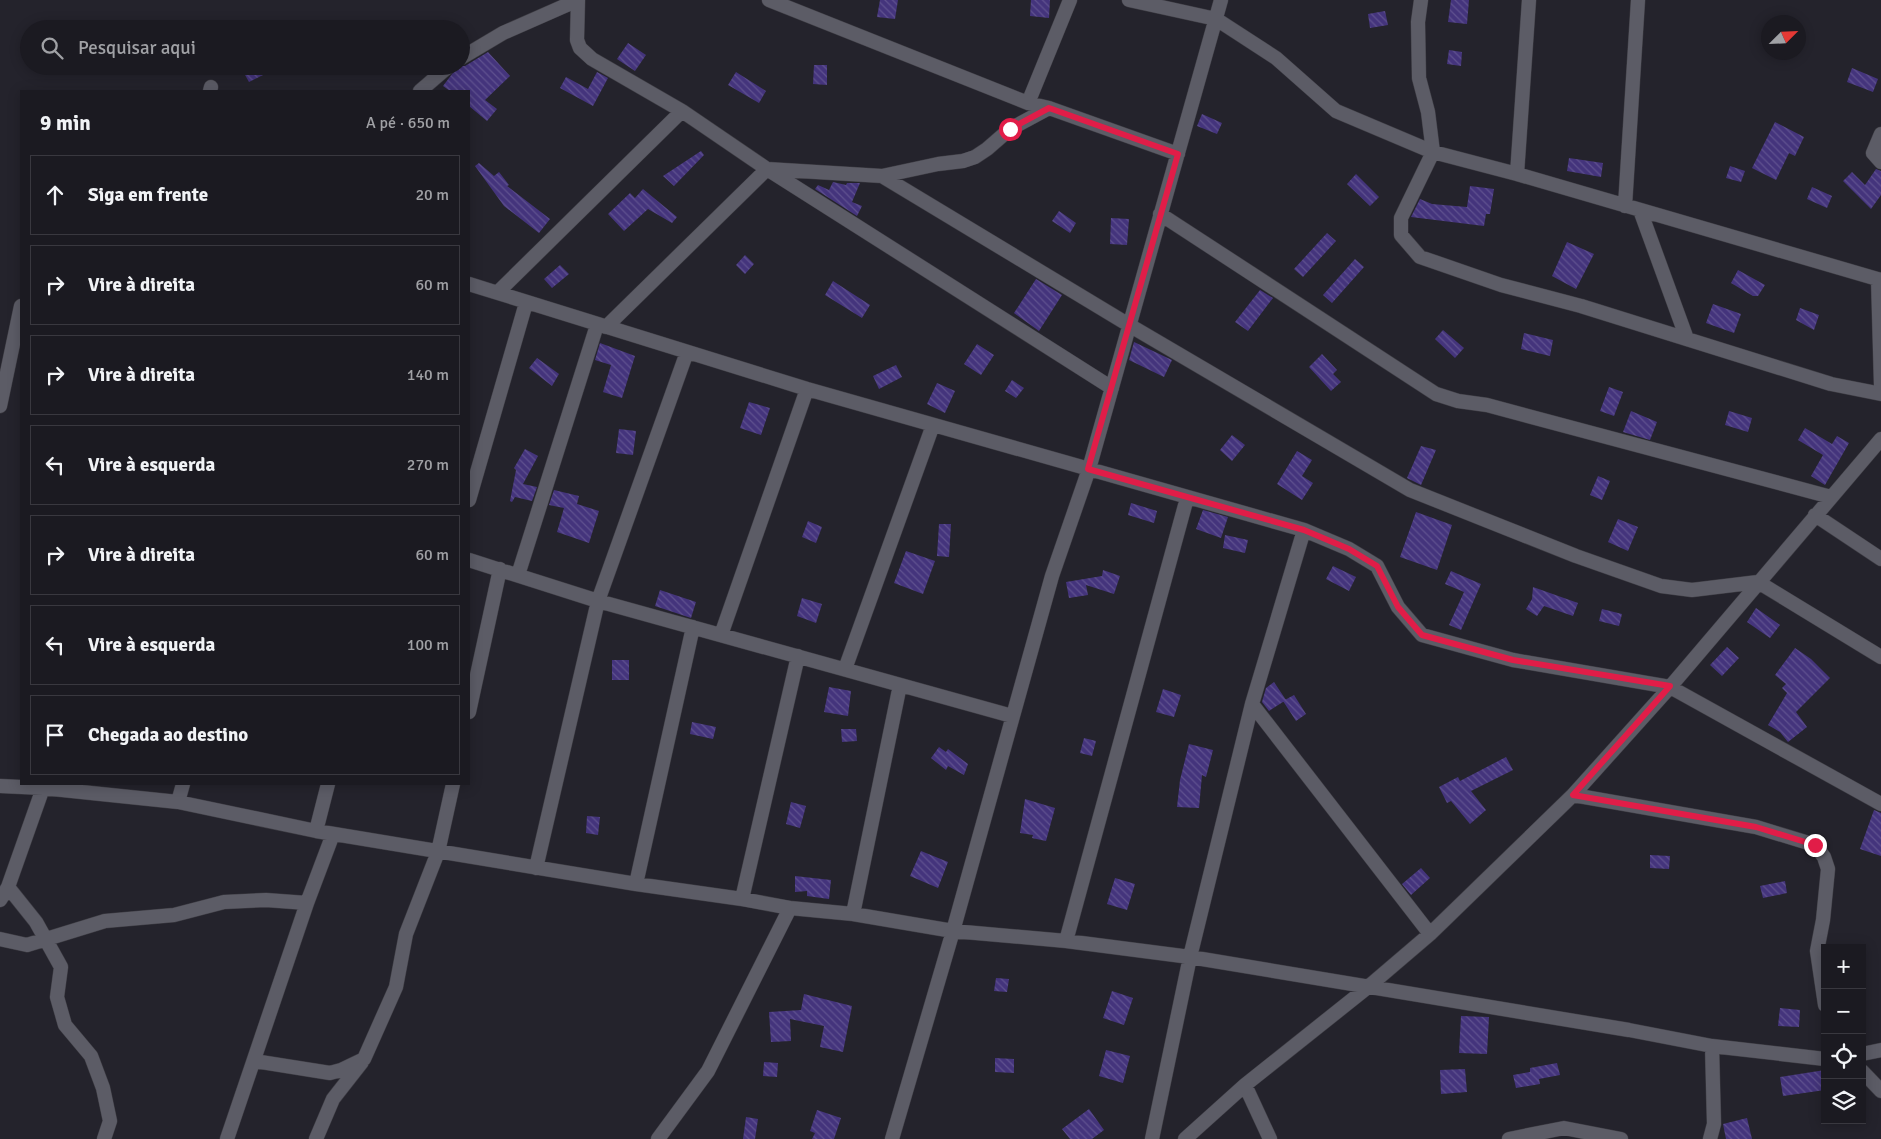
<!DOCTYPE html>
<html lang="pt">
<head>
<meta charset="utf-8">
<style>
  :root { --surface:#1b1a21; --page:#28272e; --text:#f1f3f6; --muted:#a0a1a5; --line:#39383f }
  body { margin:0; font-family:Signika,sans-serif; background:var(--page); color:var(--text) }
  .controls { position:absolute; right:15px; bottom:15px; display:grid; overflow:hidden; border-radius:0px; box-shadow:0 2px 12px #0003 }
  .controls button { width:45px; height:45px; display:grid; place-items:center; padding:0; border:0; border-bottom:1px solid var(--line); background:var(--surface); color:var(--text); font:25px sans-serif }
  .compass { position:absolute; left:1761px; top:15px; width:45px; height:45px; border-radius:50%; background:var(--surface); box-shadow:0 2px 12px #0003; rotate:66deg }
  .stop { position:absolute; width:15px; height:15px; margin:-11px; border:4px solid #e11d48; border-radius:50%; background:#fff }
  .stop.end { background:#e11d48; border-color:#fff; box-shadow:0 1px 5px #0008 }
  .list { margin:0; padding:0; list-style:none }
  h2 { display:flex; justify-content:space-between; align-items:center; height:65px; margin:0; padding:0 20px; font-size:21px }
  h2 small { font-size:16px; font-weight:400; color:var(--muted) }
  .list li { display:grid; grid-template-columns:32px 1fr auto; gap:15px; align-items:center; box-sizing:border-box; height:80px; margin:0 10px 10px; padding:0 10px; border:1px solid var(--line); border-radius:0px }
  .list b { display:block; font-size:19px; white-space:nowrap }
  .list em { font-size:16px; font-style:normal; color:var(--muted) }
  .icon { flex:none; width:28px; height:28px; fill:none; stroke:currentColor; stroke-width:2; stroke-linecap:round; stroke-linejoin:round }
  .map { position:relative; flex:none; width:1881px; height:1139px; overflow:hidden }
  .search { position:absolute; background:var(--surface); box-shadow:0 2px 12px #0003; left:20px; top:20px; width:450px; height:55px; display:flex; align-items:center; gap:12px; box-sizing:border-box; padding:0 18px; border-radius:28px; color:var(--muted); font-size:19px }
  .panel { position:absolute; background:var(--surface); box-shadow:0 2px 12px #0003; left:20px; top:90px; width:450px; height:695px; border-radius:0px }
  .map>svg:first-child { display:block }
</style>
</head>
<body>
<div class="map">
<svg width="1881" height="1139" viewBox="0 0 1881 1139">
  <defs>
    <pattern id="building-back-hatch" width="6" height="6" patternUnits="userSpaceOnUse" patternTransform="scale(1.25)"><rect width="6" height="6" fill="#44347c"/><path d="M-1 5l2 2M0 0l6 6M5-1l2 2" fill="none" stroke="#5f518f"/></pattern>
  </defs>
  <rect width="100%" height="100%" fill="#24232c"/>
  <path fill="url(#building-back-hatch)" d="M 880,0 L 898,0 L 895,19 L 877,17 Z
    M 1031,0 L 1050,0 L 1049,18 L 1030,16 Z
    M 1451,0 L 1469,0 L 1467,24 L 1448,22 Z
    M 1385,11 L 1388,25 L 1370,28 L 1368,14 Z
    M 628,43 L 646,55 L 635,71 L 617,59 Z
    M 1449,50 L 1462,52 L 1461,66 L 1447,64 Z
    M 488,52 L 510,76 L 485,100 L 497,109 L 487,121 L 469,106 L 469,91 L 450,91 L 443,86 L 458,66 L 465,66 Z
    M 814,65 L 827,65 L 827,85 L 813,84 Z
    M 240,66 L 258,66 L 263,75 L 249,82 Z
    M 1852,68 L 1878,79 L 1873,92 L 1847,82 Z
    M 597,72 L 608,78 L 593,106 L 560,88 L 566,77 L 588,89 Z
    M 736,72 L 766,91 L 759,103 L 728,85 Z
    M 1202,114 L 1222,123 L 1217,134 L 1197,126 Z
    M 1775,122 L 1804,137 L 1795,156 L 1789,153 L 1776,180 L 1752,168 Z
    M 701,151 L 704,155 L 674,186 L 663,176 Z
    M 1569,158 L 1603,163 L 1601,177 L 1567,171 Z
    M 479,163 L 494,176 L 499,172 L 509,185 L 507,186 L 550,219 L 539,233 L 504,206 L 475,166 Z
    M 1730,166 L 1745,171 L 1741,182 L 1726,178 Z
    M 1876,169 L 1881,171 L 1881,195 L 1871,209 L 1843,181 L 1852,172 L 1865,185 Z
    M 1356,174 L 1379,197 L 1370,206 L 1347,184 Z
    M 833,182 L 846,185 L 847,183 L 860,183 L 852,202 L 862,206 L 857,216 L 815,189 L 818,185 L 829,190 Z
    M 1470,186 L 1494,189 L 1490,214 L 1486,214 L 1484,226 L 1411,217 L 1420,199 L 1432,204 L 1467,207 Z
    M 1812,187 L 1832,196 L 1827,208 L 1807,199 Z
    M 643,189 L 677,217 L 672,223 L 648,209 L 624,231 L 608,214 L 630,193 L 635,198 Z
    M 1059,211 L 1076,223 L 1070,233 L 1052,221 Z
    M 1111,218 L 1129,219 L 1127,245 L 1110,244 Z
    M 1327,233 L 1336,241 L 1303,277 L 1294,269 Z
    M 1567,242 L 1594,254 L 1576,289 L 1552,276 Z
    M 745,255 L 754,264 L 745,274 L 736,265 Z
    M 1355,259 L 1364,267 L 1332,303 L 1323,295 Z
    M 560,265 L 569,274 L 552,288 L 544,279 Z
    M 1738,270 L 1765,285 L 1758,296 L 1753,296 L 1731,283 Z
    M 1036,279 L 1062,295 L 1039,331 L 1014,313 Z
    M 833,281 L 870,305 L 862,318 L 825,295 Z
    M 1260,290 L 1273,298 L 1248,331 L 1235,322 Z
    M 1713,304 L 1741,314 L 1734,333 L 1706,323 Z
    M 1800,308 L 1819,315 L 1814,330 L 1796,320 Z
    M 1443,330 L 1464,348 L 1455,358 L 1435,339 Z
    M 1524,333 L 1553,340 L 1550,356 L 1521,349 Z
    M 1134,342 L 1172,360 L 1164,377 L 1129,360 Z
    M 600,343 L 635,356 L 622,398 L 603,392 L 611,365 L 595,360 Z
    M 977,344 L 994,355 L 981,375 L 964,364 Z
    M 1322,354 L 1337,370 L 1333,374 L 1341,382 L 1331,391 L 1309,367 Z
    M 537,358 L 559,374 L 552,386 L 529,368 Z
    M 896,365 L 902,377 L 879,389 L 873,376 Z
    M 1012,380 L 1024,388 L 1016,398 L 1005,391 Z
    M 937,383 L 955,391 L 945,413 L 927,404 Z
    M 1609,387 L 1623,392 L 1614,416 L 1600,411 Z
    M 749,402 L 770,408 L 761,435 L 740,428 Z
    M 1631,411 L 1657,422 L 1650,440 L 1623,432 Z
    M 1729,411 L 1752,418 L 1748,432 L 1725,425 Z
    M 1805,428 L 1832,444 L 1837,436 L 1849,443 L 1825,485 L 1811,476 L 1823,455 L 1798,440 Z
    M 619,429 L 636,431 L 633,455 L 616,453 Z
    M 1232,435 L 1245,445 L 1232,461 L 1220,450 Z
    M 1421,446 L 1436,450 L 1421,485 L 1407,478 Z
    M 525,449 L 538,456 L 523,484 L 537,487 L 532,501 L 515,497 L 512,502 L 510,501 L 516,470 L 514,468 Z
    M 1297,451 L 1312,460 L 1302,476 L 1313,483 L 1302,500 L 1277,484 Z
    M 1598,476 L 1610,481 L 1602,500 L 1590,495 Z
    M 554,490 L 579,496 L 577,504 L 599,511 L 589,543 L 557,532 L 564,508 L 549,505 Z
    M 1131,503 L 1157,511 L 1154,523 L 1128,515 Z
    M 1203,510 L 1228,517 L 1221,538 L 1196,529 Z
    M 1416,512 L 1452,525 L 1437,570 L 1400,557 Z
    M 1618,519 L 1638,527 L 1628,551 L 1608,542 Z
    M 808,521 L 822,527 L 816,543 L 802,537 Z
    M 939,524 L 951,524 L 949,557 L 937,556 Z
    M 1225,535 L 1248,540 L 1245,553 L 1223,548 Z
    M 906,551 L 935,561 L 923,594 L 894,583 Z
    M 1333,566 L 1356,577 L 1349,591 L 1326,579 Z
    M 1103,570 L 1120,576 L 1114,594 L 1086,585 L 1088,595 L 1069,598 L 1066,582 L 1102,576 Z
    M 1451,571 L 1481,584 L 1461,630 L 1449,625 L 1464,592 L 1445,584 Z
    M 1533,587 L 1578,603 L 1573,616 L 1544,606 L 1537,616 L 1526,609 L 1532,599 Z
    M 660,590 L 696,602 L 691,618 L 655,606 Z
    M 802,598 L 822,604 L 816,623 L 797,616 Z
    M 1756,608 L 1780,625 L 1770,638 L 1747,622 Z
    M 1602,609 L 1622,614 L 1619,626 L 1599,621 Z
    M 1727,647 L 1739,658 L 1722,676 L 1710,665 Z
    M 1795,648 L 1811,659 L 1830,678 L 1796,712 L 1807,727 L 1788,742 L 1780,732 L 1768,725 L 1787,693 L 1782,688 L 1786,684 L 1775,675 Z
    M 612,660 L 629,660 L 629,680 L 612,680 Z
    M 1274,682 L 1286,700 L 1269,711 L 1262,702 L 1266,688 Z
    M 829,687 L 851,691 L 848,716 L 824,712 Z
    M 1163,689 L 1181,695 L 1174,717 L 1156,712 Z
    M 1294,695 L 1306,714 L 1296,721 L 1283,701 Z
    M 692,722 L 716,727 L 713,739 L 690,734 Z
    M 841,729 L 856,729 L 857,741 L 842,742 Z
    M 1084,738 L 1096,741 L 1092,756 L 1080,753 Z
    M 1189,744 L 1213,750 L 1206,777 L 1202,775 L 1199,808 L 1177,807 L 1180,780 Z
    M 939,747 L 946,752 L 948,749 L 968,764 L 964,775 L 948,766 L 946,770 L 931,758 Z
    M 1506,757 L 1513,770 L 1471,791 L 1486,810 L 1470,824 L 1451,801 L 1447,803 L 1439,787 L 1458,777 L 1460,781 Z
    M 1025,799 L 1055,808 L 1046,841 L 1032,838 L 1033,835 L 1020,833 Z
    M 791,802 L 806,806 L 800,828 L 786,824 Z
    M 1874,810 L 1881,813 L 1881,856 L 1860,849 Z
    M 587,816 L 600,817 L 598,835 L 586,833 Z
    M 921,851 L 948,862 L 938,888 L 910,876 Z
    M 1650,855 L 1670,856 L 1669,869 L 1650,868 Z
    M 1421,868 L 1430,878 L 1411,895 L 1402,884 Z
    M 795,876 L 831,880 L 829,899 L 807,896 L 807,891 L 795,892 Z
    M 1115,878 L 1135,884 L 1127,910 L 1107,904 Z
    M 1785,881 L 1787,893 L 1763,898 L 1760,886 Z
    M 996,978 L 1009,979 L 1007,992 L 994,991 Z
    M 1112,991 L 1133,998 L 1124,1025 L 1103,1018 Z
    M 804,994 L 852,1006 L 843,1052 L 820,1047 L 824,1026 L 790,1019 L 791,1041 L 771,1042 L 769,1012 L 801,1010 Z
    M 1780,1008 L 1800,1010 L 1799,1027 L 1778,1026 Z
    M 1461,1016 L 1489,1017 L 1487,1054 L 1459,1053 Z
    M 1106,1050 L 1130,1056 L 1123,1083 L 1099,1076 Z
    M 995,1058 L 1014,1059 L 1014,1073 L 995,1072 Z
    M 764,1062 L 778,1063 L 777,1077 L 763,1076 Z
    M 1557,1063 L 1560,1075 L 1539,1079 L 1540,1084 L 1516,1088 L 1513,1075 L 1530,1072 L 1530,1068 Z
    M 1465,1069 L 1467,1092 L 1441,1094 L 1440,1070 Z
    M 1825,1070 L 1825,1090 L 1783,1096 L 1780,1077 Z
    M 1089,1109 L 1104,1130 L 1092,1139 L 1070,1139 L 1062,1129 Z
    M 817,1110 L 841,1118 L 834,1139 L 812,1139 L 815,1133 L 810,1131 Z
    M 746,1117 L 758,1119 L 755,1139 L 743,1139 Z
    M 1747,1118 L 1752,1139 L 1726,1139 L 1723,1124 Z"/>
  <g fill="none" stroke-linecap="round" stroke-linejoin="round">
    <g stroke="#3e3d44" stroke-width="15">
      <path id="street" d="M 578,0 L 577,40 L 580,48 L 592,59 L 682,111 L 767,169 L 1112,388
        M 769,0 L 1028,103 L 1049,108 L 1178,154
        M 1129,0 L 1216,19 L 1276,58 L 1336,111 L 1433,152 L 1517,174 L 1881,280
        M 1421,0 L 1418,22 L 1419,78 L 1428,112 L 1433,152 L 1401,218 L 1401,235 L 1420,257 L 1501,285 L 1581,306 L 1831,384 L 1881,394
        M 461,58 L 503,33 L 578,0
        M 210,91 L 211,87
        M 420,91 L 449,66
        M 1028,103 L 1070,0
        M 1881,134 L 1873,153 L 1881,162
        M 1517,174 L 1529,0
        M 882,176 L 938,164 L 963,161 L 975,157 L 987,149 L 1010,129 L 1049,108
        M 1625,206 L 1638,0
        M 1640,210 L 1687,339
        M 1160,214 L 1436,394 L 1458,401 L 1487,405 L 1831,497
        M 1878,279 L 1881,386
        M 469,284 L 807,389 L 1304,530 L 1349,549 L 1377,566 L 1398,607 L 1422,635 L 1513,660 L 1670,687 L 1881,804
        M 498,292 L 682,111
        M 606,327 L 767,169 L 882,176 L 1129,325 L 1410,490 L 1576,556 L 1661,586 L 1692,590 L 1758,582 L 1881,657
        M 0,406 L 21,306
        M 469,500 L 526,303
        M 1815,515 L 1881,559
        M 469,560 L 598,601 L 1012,716
        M 518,575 L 597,325
        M 721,635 L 807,389
        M 845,669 L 933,425
        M 1252,704 L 1430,934
        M 469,712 L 500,569
        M 0,786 L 43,788 L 178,802 L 316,831 L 636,884 L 742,899 L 790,908 L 853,914 L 953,931 L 1066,941 L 1190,957 L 1629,1030 L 1712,1046 L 1825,1059
        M 1573,795 L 1756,827 L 1815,845 L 1824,857 L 1828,869 L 1823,920 L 1817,951 L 1825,1005
        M 178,802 L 183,784
        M 316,831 L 328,784
        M 536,868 L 598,601 L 687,352
        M 636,884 L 693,627
        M 8,887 L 36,922 L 61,967 L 57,997 L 65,1025 L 91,1056 L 103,1088 L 110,1121 L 104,1139
        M 742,899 L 798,656
        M 0,900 L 8,887 L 43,788
        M 853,914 L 900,685
        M 0,939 L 27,945 L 105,921 L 174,915 L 224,902 L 266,900 L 307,903
        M 1066,941 L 1187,498
        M 1862,1054 L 1881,1050
        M 254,1061 L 330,1073 L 341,1070 L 364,1059 L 396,987 L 406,934 L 438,852 L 453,784
        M 1862,1071 L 1881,1091
        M 1245,1085 L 1270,1139
        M 227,1139 L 307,903 L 333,834
        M 316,1139 L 333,1099 L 362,1062
        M 658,1139 L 708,1071 L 790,908
        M 892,1139 L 953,931 L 1052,576 L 1089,469 L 1221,0
        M 1152,1139 L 1190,957 L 1252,704 L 1304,530
        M 1185,1139 L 1245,1085 L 1368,987 L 1430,934 L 1573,795 L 1670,687 L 1881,439
        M 1509,1139 L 1564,1128 L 1621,1139
        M 1710,1139 L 1714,1124 L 1712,1046"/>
    </g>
    <use href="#street" stroke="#5c5c66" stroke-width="14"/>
  </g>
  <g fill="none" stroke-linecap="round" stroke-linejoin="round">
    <path stroke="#e11d48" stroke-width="6" d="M 1010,129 L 1049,108 L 1178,154 L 1088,469 L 1304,530 L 1349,549 L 1377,566 L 1398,607 L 1422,635 L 1513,660 L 1670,686 L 1573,795 L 1756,827 L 1815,845"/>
  </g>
</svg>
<div class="controls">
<button>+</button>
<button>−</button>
<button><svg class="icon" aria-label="locate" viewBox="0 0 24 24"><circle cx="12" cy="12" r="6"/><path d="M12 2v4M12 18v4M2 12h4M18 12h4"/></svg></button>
<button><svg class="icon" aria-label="layers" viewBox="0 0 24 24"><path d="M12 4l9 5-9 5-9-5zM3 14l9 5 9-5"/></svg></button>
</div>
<svg class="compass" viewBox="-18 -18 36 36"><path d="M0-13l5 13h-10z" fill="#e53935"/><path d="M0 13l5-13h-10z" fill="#a0a1a5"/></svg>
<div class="stop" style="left:1010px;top:129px"></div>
<div class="stop end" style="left:1815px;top:845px"></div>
<div class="search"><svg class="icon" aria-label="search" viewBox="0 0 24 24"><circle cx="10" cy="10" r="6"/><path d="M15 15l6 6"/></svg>Pesquisar aqui</div>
<section class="panel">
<h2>9 min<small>A pé · 650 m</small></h2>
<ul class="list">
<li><svg class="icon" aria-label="ahead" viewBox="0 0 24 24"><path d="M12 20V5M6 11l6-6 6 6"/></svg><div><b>Siga em frente</b></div><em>20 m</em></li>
<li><svg class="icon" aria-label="right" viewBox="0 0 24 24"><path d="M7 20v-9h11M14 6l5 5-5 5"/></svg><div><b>Vire à direita</b></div><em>60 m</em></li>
<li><svg class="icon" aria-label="right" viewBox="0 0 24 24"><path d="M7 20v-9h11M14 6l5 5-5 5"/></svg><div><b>Vire à direita</b></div><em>140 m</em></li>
<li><svg class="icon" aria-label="left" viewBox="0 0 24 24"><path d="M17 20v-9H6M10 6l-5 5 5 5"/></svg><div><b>Vire à esquerda</b></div><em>270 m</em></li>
<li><svg class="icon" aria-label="right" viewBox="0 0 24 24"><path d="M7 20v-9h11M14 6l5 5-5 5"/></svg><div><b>Vire à direita</b></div><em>60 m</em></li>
<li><svg class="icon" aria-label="left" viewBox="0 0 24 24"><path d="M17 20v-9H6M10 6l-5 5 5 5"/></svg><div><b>Vire à esquerda</b></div><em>100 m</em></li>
<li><svg class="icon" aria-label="arrive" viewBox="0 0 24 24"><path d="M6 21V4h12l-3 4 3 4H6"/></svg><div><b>Chegada ao destino</b></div></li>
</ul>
</section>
</div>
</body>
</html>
